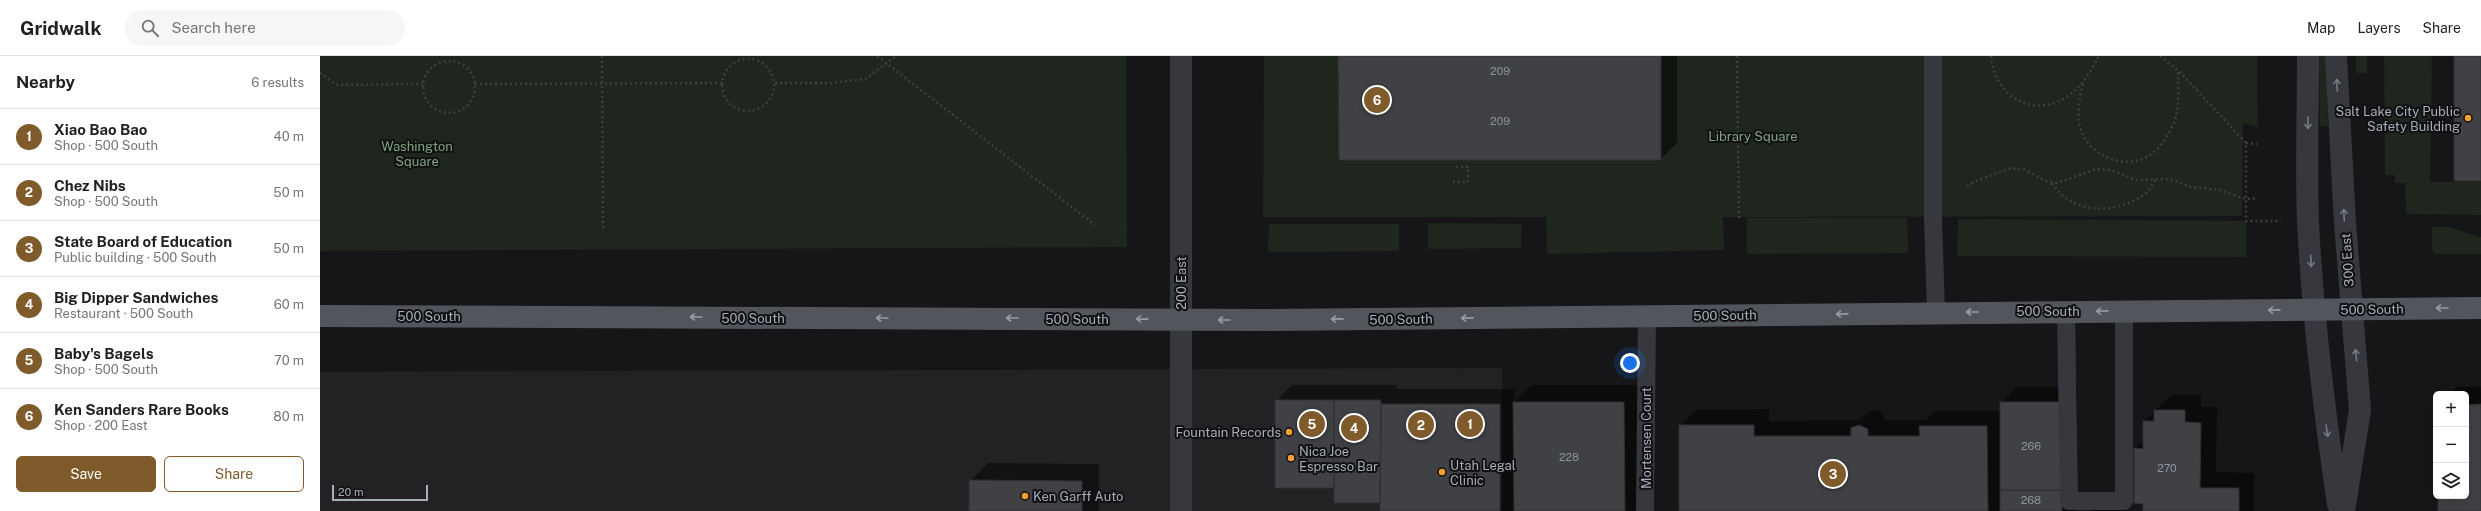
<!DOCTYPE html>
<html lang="en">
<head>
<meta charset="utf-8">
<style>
  :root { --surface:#fff; --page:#f6f6f6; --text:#202124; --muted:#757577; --line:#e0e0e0; --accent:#7f5a2a }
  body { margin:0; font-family:"Public Sans",sans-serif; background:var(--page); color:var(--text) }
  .controls { position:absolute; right:12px; bottom:12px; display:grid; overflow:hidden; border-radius:6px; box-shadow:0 4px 16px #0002 }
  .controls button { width:36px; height:36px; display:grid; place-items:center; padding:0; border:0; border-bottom:1px solid var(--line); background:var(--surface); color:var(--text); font:20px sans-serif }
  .scale { position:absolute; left:12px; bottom:10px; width:96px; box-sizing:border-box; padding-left:4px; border:2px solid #a7aeb8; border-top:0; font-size:11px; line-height:14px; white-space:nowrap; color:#a7aeb8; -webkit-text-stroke:3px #111113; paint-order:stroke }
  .you { position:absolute; left:1310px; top:307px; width:14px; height:14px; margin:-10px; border:3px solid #fff; border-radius:50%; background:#1a73e8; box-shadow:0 0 0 6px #1a73e833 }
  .badge { display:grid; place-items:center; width:26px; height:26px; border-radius:50%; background:var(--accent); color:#fff; font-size:13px; font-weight:700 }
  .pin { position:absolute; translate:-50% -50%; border:2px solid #fff; box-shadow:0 1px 4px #0006 }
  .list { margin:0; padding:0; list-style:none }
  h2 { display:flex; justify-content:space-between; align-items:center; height:52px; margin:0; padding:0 16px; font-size:17px }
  h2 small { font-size:13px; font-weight:400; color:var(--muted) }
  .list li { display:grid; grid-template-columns:26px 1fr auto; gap:12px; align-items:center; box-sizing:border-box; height:56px; padding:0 16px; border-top:1px solid var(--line) }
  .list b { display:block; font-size:15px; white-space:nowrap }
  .list p { margin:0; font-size:13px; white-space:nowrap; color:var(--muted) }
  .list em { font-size:13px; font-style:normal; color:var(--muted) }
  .actions { display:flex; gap:8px; padding:12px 16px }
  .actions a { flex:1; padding:9px 0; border:1px solid var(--accent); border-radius:6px; text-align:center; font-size:14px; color:var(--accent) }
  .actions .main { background:var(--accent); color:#fff }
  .icon { flex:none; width:22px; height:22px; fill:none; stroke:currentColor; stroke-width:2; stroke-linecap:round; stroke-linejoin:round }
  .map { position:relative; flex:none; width:2161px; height:455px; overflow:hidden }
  header { display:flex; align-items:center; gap:24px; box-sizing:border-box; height:56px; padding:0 20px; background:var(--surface); border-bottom:1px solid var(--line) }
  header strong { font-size:19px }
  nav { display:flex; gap:22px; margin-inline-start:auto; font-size:14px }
  .search { width:280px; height:36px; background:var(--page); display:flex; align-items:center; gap:10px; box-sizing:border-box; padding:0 14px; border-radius:22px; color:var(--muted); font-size:15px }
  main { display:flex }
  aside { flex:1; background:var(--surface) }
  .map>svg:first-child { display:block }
</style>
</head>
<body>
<header>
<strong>Gridwalk</strong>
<div class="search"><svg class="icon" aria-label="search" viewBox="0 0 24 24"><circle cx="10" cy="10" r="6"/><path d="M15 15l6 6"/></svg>Search here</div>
<nav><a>Map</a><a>Layers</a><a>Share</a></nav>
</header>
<main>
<aside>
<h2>Nearby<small>6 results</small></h2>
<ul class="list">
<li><span class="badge">1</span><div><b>Xiao Bao Bao</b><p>Shop · 500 South</p></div><em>40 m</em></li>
<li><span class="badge">2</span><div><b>Chez Nibs</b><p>Shop · 500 South</p></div><em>50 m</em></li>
<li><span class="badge">3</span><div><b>State Board of Education</b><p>Public building · 500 South</p></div><em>50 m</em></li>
<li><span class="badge">4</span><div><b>Big Dipper Sandwiches</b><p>Restaurant · 500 South</p></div><em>60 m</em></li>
<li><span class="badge">5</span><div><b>Baby's Bagels</b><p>Shop · 500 South</p></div><em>70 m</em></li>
<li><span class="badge">6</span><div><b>Ken Sanders Rare Books</b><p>Shop · 200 East</p></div><em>80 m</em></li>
</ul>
<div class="actions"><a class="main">Save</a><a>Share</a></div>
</aside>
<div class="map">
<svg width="2161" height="455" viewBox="0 0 2161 455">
  <rect width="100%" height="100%" fill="#161618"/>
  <path fill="#222225" d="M 1182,312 L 1182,455 L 0,455 L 0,316 Z"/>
  <path fill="#1e261e" d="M 0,0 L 806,0 L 807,191 L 0,195 Z
    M 944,0 L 1937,0 L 1938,71 L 1923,67 L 1922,160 L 1403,161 L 1404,194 L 1227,198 L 1226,161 L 943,161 Z
    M 1999,0 L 2007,0 L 2008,70 L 2000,70 Z
    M 2036,0 L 2047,0 L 2047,17 L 2036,17 Z
    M 2064,0 L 2112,0 L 2110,126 L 2161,126 L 2161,159 L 2086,158 L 2085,127 L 2075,127 L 2075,119 L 2065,119 Z
    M 1427,162 L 1587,162 L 1588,197 L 1427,198 Z
    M 1638,163 L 1926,165 L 1926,201 L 1637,200 Z
    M 1108,167 L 1202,168 L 1201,192 L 1108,193 Z
    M 949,168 L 1079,168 L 1079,195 L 948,196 Z
    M 2112,171 L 2129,171 L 2161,181 L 2161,198 L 2114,198 L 2112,192 Z"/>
  <path fill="#0007" d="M 1019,0 L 1357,0 L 1357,87 L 1341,103 L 1020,103 Z
    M 972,329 L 1077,329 L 1077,333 L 1195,333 L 1195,345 L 1212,329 L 1321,329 L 1322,455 L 1195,455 L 1195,452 L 1192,455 L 1061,455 L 1061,446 L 1015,446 L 1015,431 L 956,345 Z
    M 1697,331 L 1757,331 L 1757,455 L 1360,455 L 1360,370 L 1376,354 L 1449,353 L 1449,365 L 1540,364 L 1548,356 L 1556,354 L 1563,357 L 1564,364 L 1606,364 L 1616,355 L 1681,355 L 1681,347 Z
    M 2136,331 L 2161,331 L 2161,455 L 2119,455 L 2119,440 L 2146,440 L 2146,338 L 2130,338 Z
    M 1851,339 L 1881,339 L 1881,351 L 1897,351 L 1896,416 L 1934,417 L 1934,455 L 1824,455 L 1815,393 L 1824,384 L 1824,366 Z
    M 668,407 L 779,408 L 779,455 L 650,455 L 650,425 Z
    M 1785,441 L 1805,441 L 1805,455 L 1771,455 Z"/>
  <path fill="#404145" stroke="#303034" d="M 1018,0 L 1341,0 L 1341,104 L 1019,104 Z
    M 2134,0 L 2161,0 L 2161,125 L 2134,125 Z
    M 955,344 L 1014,344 L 1014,432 L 955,432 Z
    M 1014,344 L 1061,344 L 1060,447 L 1014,447 Z
    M 1193,346 L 1304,346 L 1305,455 L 1194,455 Z
    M 1680,346 L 1742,346 L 1742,434 L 1680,434 Z
    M 1061,348 L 1180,348 L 1180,455 L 1060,455 Z
    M 2161,348 L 2161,455 L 2118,455 L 2118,440 L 2146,440 L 2146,349 Z
    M 1834,354 L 1865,354 L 1865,366 L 1881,367 L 1880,432 L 1919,432 L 1919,455 L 1823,455 L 1823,448 L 1814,447 L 1814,392 L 1823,393 L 1823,365 L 1834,365 Z
    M 1359,369 L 1434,369 L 1434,380 L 1531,380 L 1531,372 L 1539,369 L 1548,373 L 1548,380 L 1600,380 L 1599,370 L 1667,370 L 1668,455 L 1359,455 Z
    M 649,424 L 762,425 L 762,455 L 649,455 Z
    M 1680,434 L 1742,434 L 1742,455 L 1680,455 Z"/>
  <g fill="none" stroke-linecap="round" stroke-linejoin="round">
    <path stroke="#3d3f44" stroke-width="2.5" stroke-dasharray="2 3" stroke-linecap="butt" d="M 282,0 L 283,174
      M 557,0 L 775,169
      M 1417,0 L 1419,164
      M 1671,0 C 1673,38 1711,63 1745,42 C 1761,32 1770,16 1779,0
      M 1840,0 L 1858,14 L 1926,87 L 1926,165 L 1961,165
      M402 29a26 26 0 1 1 52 0a26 26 0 1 1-52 0Z
      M103 31a26 26 0 1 1 52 0a26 26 0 1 1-52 0Z
      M 0,17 L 17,29 L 103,28
      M 455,27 L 511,27 L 545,23 L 576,0
      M 155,28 L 403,27
      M 1763,28 C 1760,40 1757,55 1759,67 C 1764,96 1798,114 1825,102 C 1839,96 1850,77 1855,64 C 1860,48 1858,31 1858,15
      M 1926,87 L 1937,88
      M 1133,126 L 1148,126 L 1148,111 L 1134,111
      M 1732,127 C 1752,158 1792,159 1822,140 C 1828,137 1832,129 1836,123
      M 1647,130 L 1658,124 L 1691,112 L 1703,113 L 1726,125 L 1737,127 L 1776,113 L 1790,114 L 1816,124 L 1849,123 L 1871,131 L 1900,134 L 1926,143 L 1937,142"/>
    <path stroke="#37383d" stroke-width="18" d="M 1613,0 L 1613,162 L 1616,256
      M 1746,255 L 1749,445 L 1804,445 L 1804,255
      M 1325,455 L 1327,260"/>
    <path stroke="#37383d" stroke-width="22" d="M 1988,0 C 1988,56 1986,112 1988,167 C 1993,262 2004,354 2018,448
      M 2016,0 L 2025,167 L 2040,354 L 2024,455"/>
    <path stroke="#37383d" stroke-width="22" d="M 861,0 L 861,455"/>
    <path stroke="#52555c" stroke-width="22" d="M 0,260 L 943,264 L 2161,252"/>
  </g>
  <defs><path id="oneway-shaft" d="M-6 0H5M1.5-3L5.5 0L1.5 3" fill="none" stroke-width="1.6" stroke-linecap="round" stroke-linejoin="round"/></defs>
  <g stroke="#757981">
    <use href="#oneway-shaft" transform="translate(2017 29) rotate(-93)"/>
    <use href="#oneway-shaft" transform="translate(1988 67) rotate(90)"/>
    <use href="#oneway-shaft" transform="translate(2024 159) rotate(-93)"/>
    <use href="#oneway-shaft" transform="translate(1991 205) rotate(87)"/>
    <use href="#oneway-shaft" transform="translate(2036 299) rotate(-96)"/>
    <use href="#oneway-shaft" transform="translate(2007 375) rotate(81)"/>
  </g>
  <g stroke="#969ca6">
    <use href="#oneway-shaft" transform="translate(2122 252) rotate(180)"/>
    <use href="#oneway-shaft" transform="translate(1954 254) rotate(179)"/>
    <use href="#oneway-shaft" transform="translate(1782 255) rotate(179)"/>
    <use href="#oneway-shaft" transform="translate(1652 256) rotate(180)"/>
    <use href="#oneway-shaft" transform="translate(1522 258) rotate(179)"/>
    <use href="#oneway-shaft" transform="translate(376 261) rotate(-180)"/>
    <use href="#oneway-shaft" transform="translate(562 262) rotate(-180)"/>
    <use href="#oneway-shaft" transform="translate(692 262) rotate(-180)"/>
    <use href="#oneway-shaft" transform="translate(1147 262) rotate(179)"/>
    <use href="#oneway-shaft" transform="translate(822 263) rotate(-179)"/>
    <use href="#oneway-shaft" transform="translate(1017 263) rotate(179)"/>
    <use href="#oneway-shaft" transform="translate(904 264) rotate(180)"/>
  </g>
  <g fill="#f49f31" stroke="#111113" stroke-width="1.5">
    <circle cx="2148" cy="62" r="4"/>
    <circle cx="969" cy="376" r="4"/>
    <circle cx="971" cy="402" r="4"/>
    <circle cx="1122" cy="416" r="4"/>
    <circle cx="705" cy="440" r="4"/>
  </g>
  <g text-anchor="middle" stroke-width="4" stroke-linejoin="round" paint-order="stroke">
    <g font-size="11" fill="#8d939b">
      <text x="1180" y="19">209</text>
      <text x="1180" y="69">209</text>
      <text x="1711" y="394">266</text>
      <text x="1249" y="405">228</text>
      <text x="1847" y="416">270</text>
      <text x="1711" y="448">268</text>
    </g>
    <g font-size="13" fill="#a7aeb8" stroke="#111113" text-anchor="start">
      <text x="2140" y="60" text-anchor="end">Salt Lake City Public<tspan x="2140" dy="15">Safety Building</tspan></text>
      <text x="961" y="381" text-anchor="end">Fountain Records</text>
      <text x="979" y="400">Nica Joe<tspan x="979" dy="15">Espresso Bar</tspan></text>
      <text x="1130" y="414">Utah Legal<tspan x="1130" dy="15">Clinic</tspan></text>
      <text x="713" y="445">Ken Garff Auto</text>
    </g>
    <g font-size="13" fill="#7fa37e" stroke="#111113">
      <text x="1433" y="85">Library Square</text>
      <text x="97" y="95">Washington<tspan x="97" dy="15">Square</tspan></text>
    </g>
    <g font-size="13" fill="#a7aeb8" stroke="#111113">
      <text transform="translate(2027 204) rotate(-94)" y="5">300 East</text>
      <text transform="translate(861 227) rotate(-90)" y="5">200 East</text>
      <text transform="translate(2052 253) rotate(-1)" y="5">500 South</text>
      <text x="1728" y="260">500 South</text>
      <text transform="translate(1405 259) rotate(-1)" y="5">500 South</text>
      <text x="109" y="265">500 South</text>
      <text x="433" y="267">500 South</text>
      <text x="757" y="268">500 South</text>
      <text transform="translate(1081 263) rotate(-1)" y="5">500 South</text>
      <text transform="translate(1326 382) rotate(-90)" y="5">Mortensen Court</text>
    </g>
  </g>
</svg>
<div class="controls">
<button>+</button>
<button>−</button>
<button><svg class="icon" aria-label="layers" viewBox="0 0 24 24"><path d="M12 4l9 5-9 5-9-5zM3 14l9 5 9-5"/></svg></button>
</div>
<div class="scale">20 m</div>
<div class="you"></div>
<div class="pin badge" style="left:1150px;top:368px">1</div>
<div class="pin badge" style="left:1101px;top:369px">2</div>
<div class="pin badge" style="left:1513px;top:418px">3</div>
<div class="pin badge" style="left:1034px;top:372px">4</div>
<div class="pin badge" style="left:992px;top:368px">5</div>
<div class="pin badge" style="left:1057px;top:44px">6</div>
</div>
</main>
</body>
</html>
